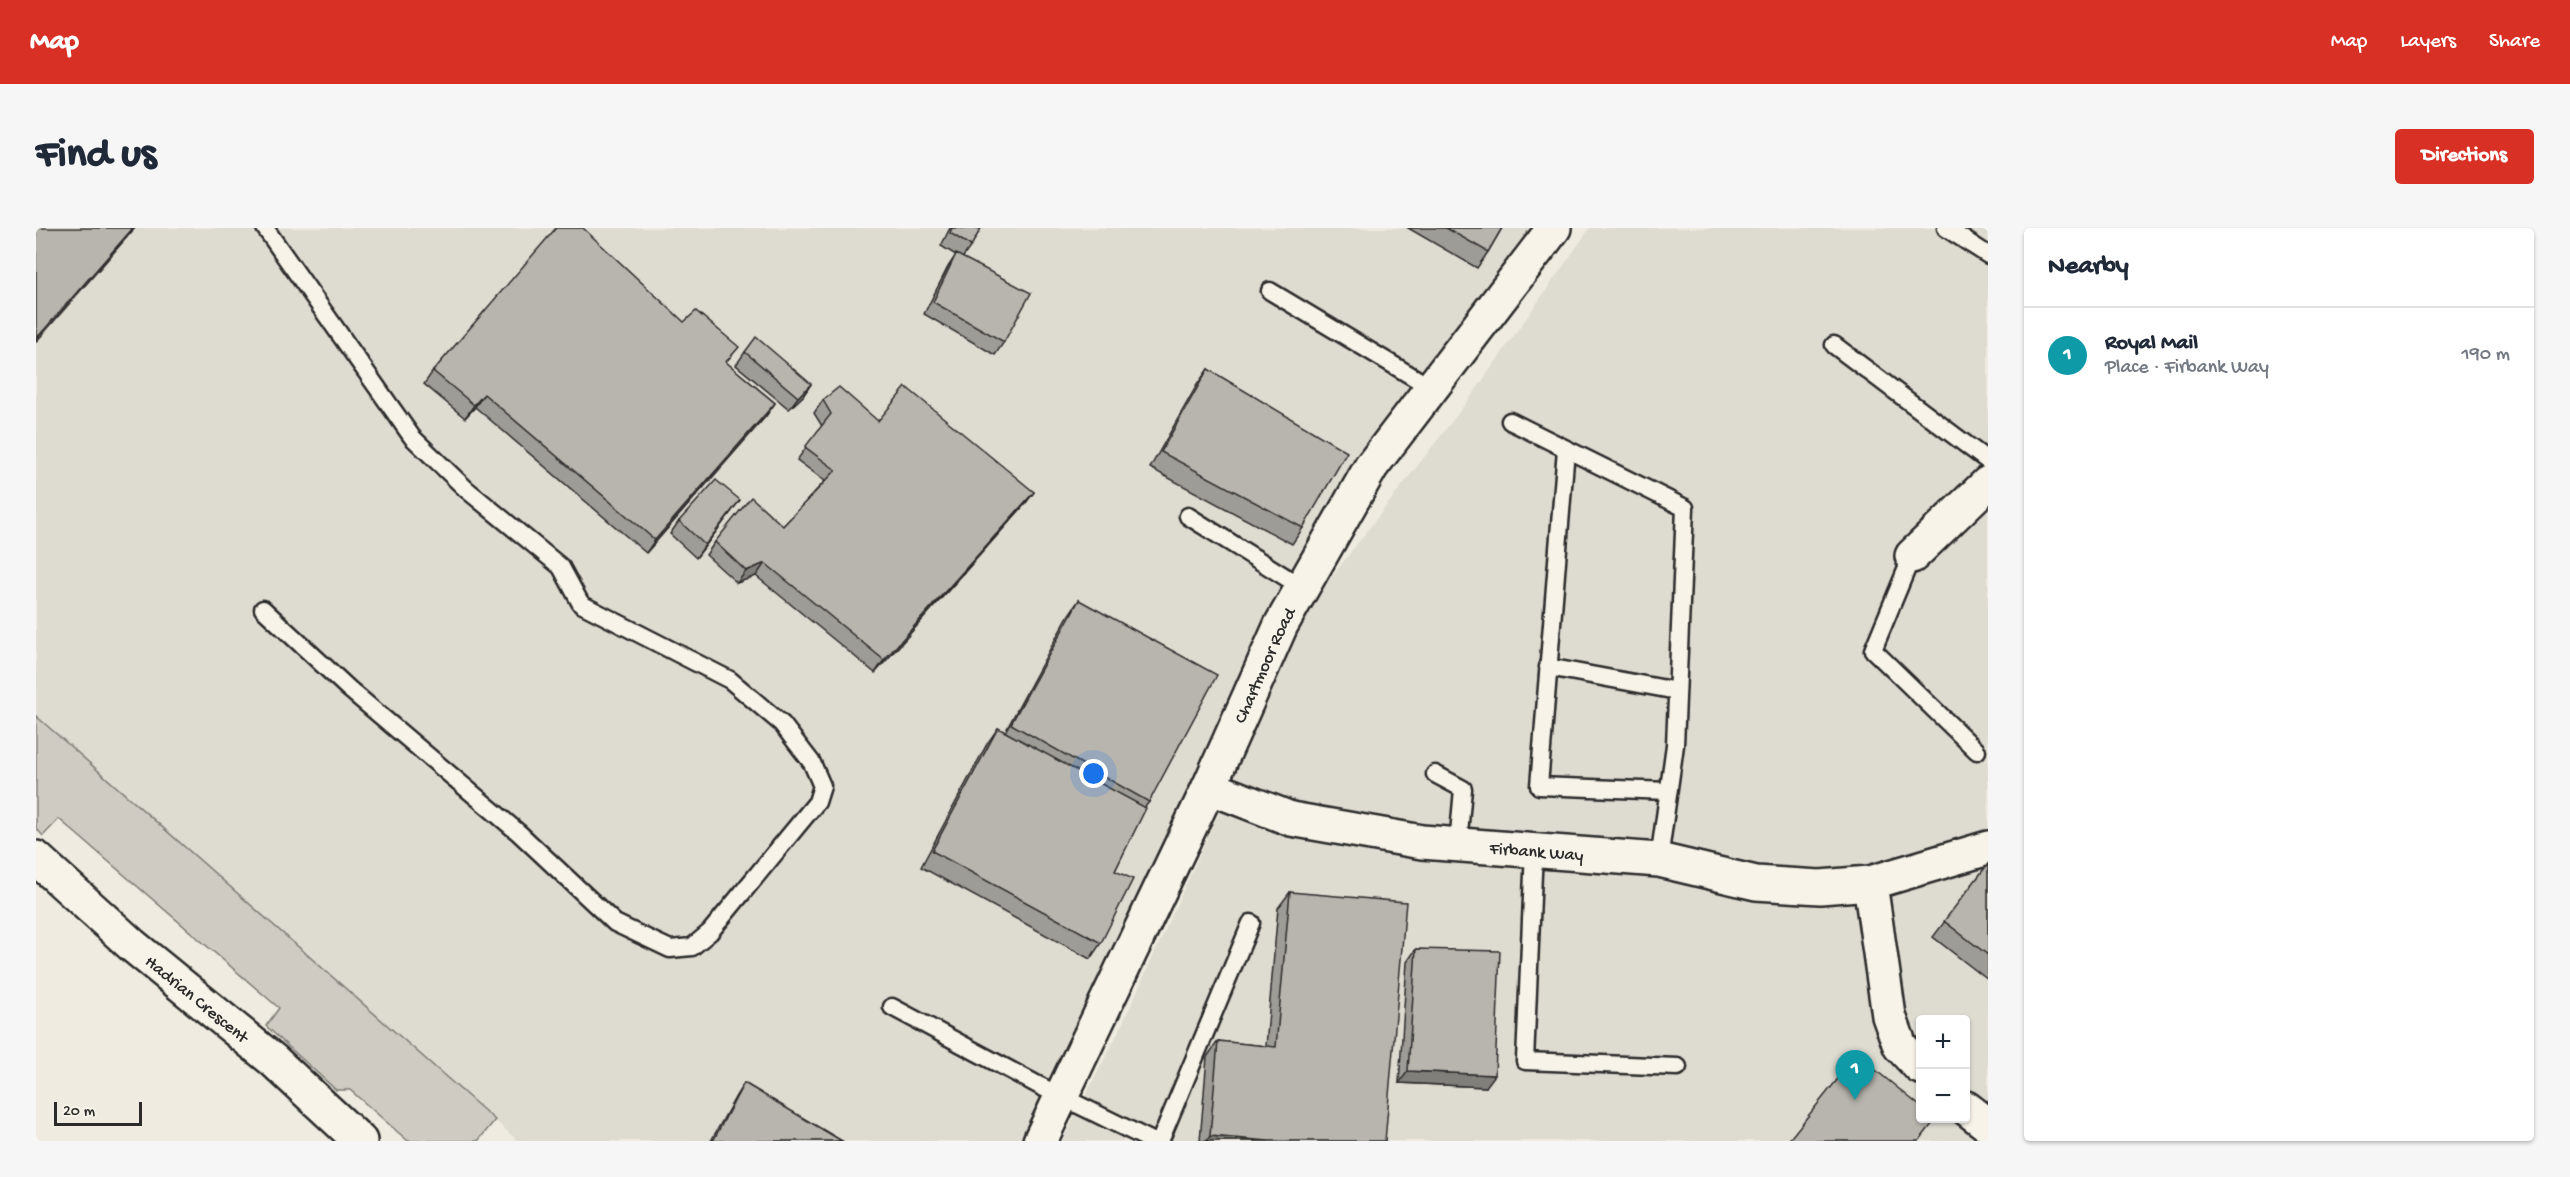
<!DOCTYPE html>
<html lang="en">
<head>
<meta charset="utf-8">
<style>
  :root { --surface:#fff; --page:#f6f6f7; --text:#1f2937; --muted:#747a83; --line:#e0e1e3; --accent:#d93025 }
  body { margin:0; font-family:"Gochi Hand",sans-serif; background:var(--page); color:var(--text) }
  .controls { position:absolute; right:18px; bottom:18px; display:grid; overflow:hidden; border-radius:6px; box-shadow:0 2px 4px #0004 }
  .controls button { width:54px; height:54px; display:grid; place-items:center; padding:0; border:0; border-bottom:2px solid var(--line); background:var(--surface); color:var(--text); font:30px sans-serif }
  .scale { position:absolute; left:18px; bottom:15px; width:88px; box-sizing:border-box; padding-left:6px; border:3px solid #2b2b2b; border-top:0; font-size:16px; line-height:21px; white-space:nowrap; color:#2b2b2b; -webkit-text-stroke:4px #f7f3e8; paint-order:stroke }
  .you { position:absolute; left:1058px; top:546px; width:21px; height:21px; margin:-15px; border:4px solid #fff; border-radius:50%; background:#1a73e8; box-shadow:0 0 0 9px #1a73e833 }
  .badge { display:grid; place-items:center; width:39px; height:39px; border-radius:50%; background:var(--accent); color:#fff; font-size:20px; font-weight:700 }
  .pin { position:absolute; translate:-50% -50px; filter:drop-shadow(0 2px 3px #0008) }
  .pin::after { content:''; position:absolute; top:32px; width:21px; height:18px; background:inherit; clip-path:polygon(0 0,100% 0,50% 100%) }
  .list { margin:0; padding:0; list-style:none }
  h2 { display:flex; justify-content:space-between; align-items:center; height:78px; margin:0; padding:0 24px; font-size:26px }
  h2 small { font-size:20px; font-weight:400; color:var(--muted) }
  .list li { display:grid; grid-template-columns:39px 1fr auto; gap:18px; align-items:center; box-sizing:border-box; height:96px; padding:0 24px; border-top:2px solid var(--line) }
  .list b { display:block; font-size:22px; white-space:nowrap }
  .list p { margin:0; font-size:20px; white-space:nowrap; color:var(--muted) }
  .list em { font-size:20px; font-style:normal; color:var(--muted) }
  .map { position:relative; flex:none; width:1952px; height:913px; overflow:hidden; border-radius:6px }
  header { display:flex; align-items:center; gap:36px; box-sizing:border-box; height:84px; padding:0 30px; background:var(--accent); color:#fff }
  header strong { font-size:28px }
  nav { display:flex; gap:33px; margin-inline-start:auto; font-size:21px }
  .intro { display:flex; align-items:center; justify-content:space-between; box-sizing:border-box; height:144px; padding:0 36px }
  h1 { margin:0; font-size:42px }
  .button { padding:15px 27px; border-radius:6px; background:var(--accent); color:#fff; font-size:21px; font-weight:700 }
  main { display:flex; gap:36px; padding:0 36px }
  aside { flex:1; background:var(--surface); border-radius:6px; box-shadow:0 2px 4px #0004 }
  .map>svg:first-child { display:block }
</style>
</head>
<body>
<header>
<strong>Map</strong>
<nav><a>Map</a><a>Layers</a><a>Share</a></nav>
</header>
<div class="intro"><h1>Find us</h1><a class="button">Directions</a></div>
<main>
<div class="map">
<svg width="1952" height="913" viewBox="0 0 1952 913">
  <rect width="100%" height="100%" fill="#efebe0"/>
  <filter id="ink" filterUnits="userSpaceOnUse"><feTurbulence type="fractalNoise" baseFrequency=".0167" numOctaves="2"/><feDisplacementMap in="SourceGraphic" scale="12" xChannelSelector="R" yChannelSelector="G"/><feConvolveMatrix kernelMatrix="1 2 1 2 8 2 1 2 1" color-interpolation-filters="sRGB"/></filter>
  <g filter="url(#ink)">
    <path fill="#dedbd1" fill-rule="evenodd" d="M 0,0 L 1497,0 L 1323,239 L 1175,528 L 985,913 L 482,913 L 0,488 Z
      M 1554,0 L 1952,0 L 1952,913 L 1026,913 L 1082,805 L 1200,547 L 1263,391 L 1437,166 ZM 1884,792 L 1930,792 L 1930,890 L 1884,890 Z"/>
    <path fill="#cfcbc2" stroke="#7d7b76" stroke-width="1.5" d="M 0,488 L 459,892 L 442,913 L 372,913 L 314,862 L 300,862 L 230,798 L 243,780 L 23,591 L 7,608 L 0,600 Z"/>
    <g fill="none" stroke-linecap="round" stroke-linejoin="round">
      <g stroke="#2b2b2b" stroke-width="21">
        <path id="service" d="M 1910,0 L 1952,27
          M 1234,63 L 1394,159
          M 1798,117 L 1952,233
          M 1474,193 L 1649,280 L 1639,517 L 1623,632
          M 1530,221 L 1503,558 L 1632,563
          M 1152,288 L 1267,360
          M 1876,328 L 1837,422 L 1941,523
          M 227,381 L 313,461 L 483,605 L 579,695 L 634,721 L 656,719 L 674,704 L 781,574 L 786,558 L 776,535 L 746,496 L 694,452 L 545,376 L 525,339 L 430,261 L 376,209 L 229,0
          M 1512,439 L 1641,463
          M 1399,546 L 1427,561 L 1422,617
          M 1498,622 L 1489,833 L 1642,839
          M 856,779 L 1004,858 L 1116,913
          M 1124,913 L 1215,695"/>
      </g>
      <g stroke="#2b2b2b" stroke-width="38">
        <g id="minor">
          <path d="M 1876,328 L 1952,255"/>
          <path id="s1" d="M 1173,559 L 1255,591 L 1386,614 L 1623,632 L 1720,655 L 1784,659 L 1834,655 L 1952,620"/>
          <path id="s2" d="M 0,630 L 96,717 L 237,832 L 324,913"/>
          <path d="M 1834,655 L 1853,788 L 1864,818 L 1884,839"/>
          <path d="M 1930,880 L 1952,897"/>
        </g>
      </g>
      <g stroke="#2b2b2b" stroke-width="38">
        <g id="tertiary">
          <path id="s3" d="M 1004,913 L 1173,559 L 1245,397 L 1335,239 L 1518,0"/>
        </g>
      </g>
      <use href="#service" stroke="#f7f3e8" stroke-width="16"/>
      <use href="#minor" stroke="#f7f3e8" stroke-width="33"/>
      <use href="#tertiary" stroke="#f7f3e8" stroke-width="33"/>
    </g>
    <path fill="#9e9c96" stroke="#2b2b2b" stroke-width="1.5" d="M 914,0 L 945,0 L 935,18 L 927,29 L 968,114 L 959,127 L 888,86 L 912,39 L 920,27 L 905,18 Z
      M 1372,0 L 1466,0 L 1452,24 L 1441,40 Z
      M 709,124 L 775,156 L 767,168 L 753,181 L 700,137 Z
      M 691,135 L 739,175 L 730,188 L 610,325 L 439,179 L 429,190 L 388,156 L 397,143 Z
      M 1172,141 L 1267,300 L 1256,316 L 1114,240 L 1161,157 Z
      M 787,172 L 842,193 L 998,264 L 989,276 L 839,445 L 720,348 L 701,355 L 670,327 L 679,314 L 747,298 L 789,253 L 761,232 L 786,198 L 778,185 Z
      M 695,284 L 660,330 L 634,306 L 643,293 Z
      M 1043,372 L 1113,574 L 1109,579 L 1079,643 L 1065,715 L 1054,731 L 885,639 L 951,516 L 962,500 L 969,504 L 1032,388 Z
      M 1952,636 L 1952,752 L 1897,709 Z
      M 1254,664 L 1349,913 L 1164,913 L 1171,829 L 1182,813 L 1230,818 L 1242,680 Z
      M 1380,721 L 1450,859 L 1363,855 L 1371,734 Z
      M 708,855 L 806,913 L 675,913 L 700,868 Z"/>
    <path fill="#817f7a" stroke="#2b2b2b" stroke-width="1.5" d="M 97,0 L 99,0 L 0,114 L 0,111 Z
      M 775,156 L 767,168 L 753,181 L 762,169 Z
      M 448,166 L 439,179 L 429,190 L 438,177 Z
      M 739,175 L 730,188 L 610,325 L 619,312 Z
      M 998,264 L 989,276 L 839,445 L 848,432 Z
      M 704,272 L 695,284 L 660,330 L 669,317 Z
      M 729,335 L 720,348 L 701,355 L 710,343 Z
      M 1372,843 L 1459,847 L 1450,859 L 1363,855 Z
      M 1174,908 L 1233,913 L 1171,913 Z"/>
    <path fill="#b8b5ae" stroke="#2b2b2b" stroke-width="1.5" d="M 0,0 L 97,0 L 0,111 Z
      M 520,0 L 547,0 L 648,94 L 660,83 L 703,119 L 690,134 L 739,175 L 619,312 L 448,166 L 438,177 L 397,143 Z
      M 916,0 L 945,0 L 935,18 L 914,5 Z
      M 1410,0 L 1466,0 L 1452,24 Z
      M 920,26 L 995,65 L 968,114 L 897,74 Z
      M 720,109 L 775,156 L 762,169 L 709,124 Z
      M 1172,141 L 1311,224 L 1267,300 L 1125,224 Z
      M 803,159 L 842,193 L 870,159 L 998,264 L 848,432 L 729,335 L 710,343 L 679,314 L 715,269 L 747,298 L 800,242 L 769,219 L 795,186 L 787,172 Z
      M 680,252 L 704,272 L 669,317 L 643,293 Z
      M 1043,372 L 1181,447 L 1113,574 L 975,496 Z
      M 962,500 L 1110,580 L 1079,643 L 1097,651 L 1065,715 L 896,623 Z
      M 1952,636 L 1952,727 L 1908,693 Z
      M 1254,664 L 1370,674 L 1349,913 L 1233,913 L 1174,908 L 1182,813 L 1240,819 Z
      M 1380,721 L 1464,723 L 1459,847 L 1372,843 Z
      M 1821,827 L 1884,878 L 1884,891 L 1900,891 L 1883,913 L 1752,913 Z
      M 708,855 L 806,913 L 677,913 Z"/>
  </g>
  <g text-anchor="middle" stroke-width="4.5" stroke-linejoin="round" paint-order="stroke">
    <g font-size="18" fill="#2b2b2b" stroke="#f7f3e8">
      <text dy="6" stroke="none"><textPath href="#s3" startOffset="526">Chartmoor Road</textPath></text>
      <text dy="6" stroke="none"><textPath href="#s1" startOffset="336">Firbank Way</textPath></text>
      <text dy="6" stroke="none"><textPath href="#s2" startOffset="214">Hadrian Crescent</textPath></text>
    </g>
  </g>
</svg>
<div class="controls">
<button>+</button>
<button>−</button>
</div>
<div class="scale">20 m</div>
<div class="you"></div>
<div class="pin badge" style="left:1819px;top:872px;background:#0f9aa8">1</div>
</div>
<aside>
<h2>Nearby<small></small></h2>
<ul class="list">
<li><span class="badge" style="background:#0f9aa8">1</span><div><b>Royal Mail</b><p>Place · Firbank Way</p></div><em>190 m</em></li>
</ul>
</aside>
</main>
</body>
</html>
